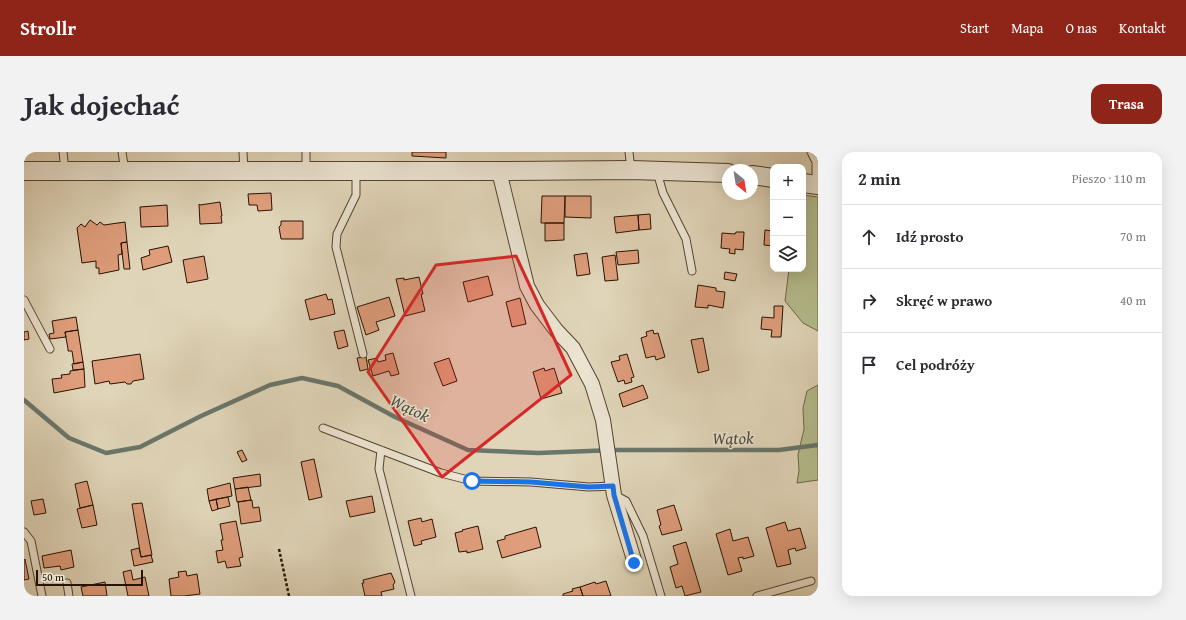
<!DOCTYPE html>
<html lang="pl">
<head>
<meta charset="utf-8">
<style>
  :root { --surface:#fff; --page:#f2f2f3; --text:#2b2b33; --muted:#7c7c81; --line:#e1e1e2; --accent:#8f2418 }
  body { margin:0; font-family:"Gentium Book Plus",serif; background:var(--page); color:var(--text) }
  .controls { position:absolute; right:12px; top:12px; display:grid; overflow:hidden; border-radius:8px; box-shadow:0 4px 16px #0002 }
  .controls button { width:36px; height:36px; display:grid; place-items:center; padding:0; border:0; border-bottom:1px solid var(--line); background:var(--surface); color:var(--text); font:20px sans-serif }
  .compass { position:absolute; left:698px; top:12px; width:36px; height:36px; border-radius:50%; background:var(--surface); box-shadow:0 4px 16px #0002; rotate:150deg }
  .scale { position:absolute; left:12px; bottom:10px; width:107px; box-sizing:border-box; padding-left:4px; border:2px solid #281200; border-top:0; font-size:11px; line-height:14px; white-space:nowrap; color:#281200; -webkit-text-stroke:3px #ebe4d2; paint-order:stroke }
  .stop { position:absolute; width:12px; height:12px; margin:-9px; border:3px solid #1a73e8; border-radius:50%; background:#fff }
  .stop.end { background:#1a73e8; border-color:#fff; box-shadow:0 1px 4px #0008 }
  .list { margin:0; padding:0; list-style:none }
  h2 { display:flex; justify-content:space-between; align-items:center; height:52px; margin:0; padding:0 16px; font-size:17px }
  h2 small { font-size:13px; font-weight:400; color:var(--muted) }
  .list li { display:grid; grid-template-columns:26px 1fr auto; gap:12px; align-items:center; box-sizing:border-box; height:64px; padding:0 16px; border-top:1px solid var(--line) }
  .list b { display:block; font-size:15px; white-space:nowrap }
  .list em { font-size:13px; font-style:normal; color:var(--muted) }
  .icon { flex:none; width:22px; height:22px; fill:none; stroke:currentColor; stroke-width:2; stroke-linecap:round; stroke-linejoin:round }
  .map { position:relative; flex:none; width:794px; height:444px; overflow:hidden; border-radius:12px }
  header { display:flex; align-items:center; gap:24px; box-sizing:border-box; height:56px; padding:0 20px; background:var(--accent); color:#fff }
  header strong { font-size:19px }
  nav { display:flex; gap:22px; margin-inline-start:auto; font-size:14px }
  .intro { display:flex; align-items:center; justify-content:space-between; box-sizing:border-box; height:96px; padding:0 24px }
  h1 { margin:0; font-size:28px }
  .button { padding:10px 18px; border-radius:12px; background:var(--accent); color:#fff; font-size:14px; font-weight:700 }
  main { display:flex; gap:24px; padding:0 24px }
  aside { flex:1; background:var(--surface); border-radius:12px; box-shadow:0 4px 16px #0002 }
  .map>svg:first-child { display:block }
</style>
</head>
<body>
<header>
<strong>Strollr</strong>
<nav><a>Start</a><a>Mapa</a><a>O nas</a><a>Kontakt</a></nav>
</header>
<div class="intro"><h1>Jak dojechać</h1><a class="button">Trasa</a></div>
<main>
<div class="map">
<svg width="794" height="444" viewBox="0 0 794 444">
  <rect width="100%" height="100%" fill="#e0d5b9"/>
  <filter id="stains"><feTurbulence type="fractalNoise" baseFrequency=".005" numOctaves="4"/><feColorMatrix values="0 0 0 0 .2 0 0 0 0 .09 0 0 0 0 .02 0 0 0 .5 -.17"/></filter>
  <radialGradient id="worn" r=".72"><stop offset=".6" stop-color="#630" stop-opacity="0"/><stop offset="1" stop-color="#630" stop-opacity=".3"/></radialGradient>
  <path fill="#b4bd8e" stroke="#6e6847" d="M 779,43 L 794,45 L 794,179 L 779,171 L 761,149 L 765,117 L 779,117 Z
    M 794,233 L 794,328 L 773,331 L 775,319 L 774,303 L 780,277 L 779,256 L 783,239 Z"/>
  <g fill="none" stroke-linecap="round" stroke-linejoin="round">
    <path stroke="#69766b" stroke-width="4.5" d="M 0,248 L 45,286 L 82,301 L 116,295 L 177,264 L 246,233 L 278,226 L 314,234 L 371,265 L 444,298 L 514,301 L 591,298 L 755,298 L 794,293"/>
  </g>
  <path fill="#df9d7b" stroke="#281200" d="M 388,0 L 422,0 L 422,6 L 388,4 Z
    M 247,41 L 248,58 L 234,59 L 233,53 L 225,53 L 224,42 Z
    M 518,44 L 541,44 L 540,71 L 517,71 Z
    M 541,44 L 567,44 L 567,66 L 541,65 Z
    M 196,50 L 198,64 L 197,64 L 198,71 L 176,72 L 175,52 L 176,53 Z
    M 143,53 L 144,74 L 117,75 L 116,55 Z
    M 626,62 L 627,77 L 615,78 L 614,63 Z
    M 614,63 L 615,78 L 592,81 L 590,65 Z
    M 66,68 L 73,73 L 76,70 L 80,73 L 101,70 L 103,90 L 97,91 L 98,102 L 94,103 L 95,118 L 75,122 L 75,116 L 72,116 L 72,109 L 58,111 L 53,76 L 57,72 L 61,75 Z
    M 257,69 L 279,69 L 279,87 L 257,87 L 255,75 L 257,73 Z
    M 521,71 L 540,71 L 540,88 L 521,89 Z
    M 741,78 L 749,79 L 749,94 L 740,93 Z
    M 712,80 L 720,80 L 719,98 L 711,97 L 711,102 L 705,101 L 706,97 L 697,96 L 698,81 L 711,82 Z
    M 103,90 L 106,117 L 100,117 L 97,91 Z
    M 144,94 L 148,110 L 119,118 L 117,106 L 126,103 L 125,98 Z
    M 614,98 L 615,111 L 594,113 L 592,100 Z
    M 563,101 L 566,122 L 553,124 L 550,103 Z
    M 591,103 L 594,128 L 581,129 L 578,105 Z
    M 180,104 L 184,127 L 163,131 L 159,108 Z
    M 701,120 L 713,122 L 711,129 L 700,127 Z
    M 464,124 L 469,143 L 444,150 L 439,130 Z
    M 395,125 L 399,142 L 397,142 L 401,159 L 381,164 L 372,127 L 380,126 L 380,128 Z
    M 674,133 L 692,136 L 692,139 L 701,140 L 699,156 L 684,153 L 684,156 L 671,155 Z
    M 302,142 L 304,148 L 308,147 L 311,162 L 286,168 L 281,148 Z
    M 365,145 L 371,164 L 352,170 L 355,178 L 342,183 L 333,155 Z
    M 496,146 L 502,172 L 488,175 L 482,150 Z
    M 750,154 L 759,154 L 757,185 L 747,185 L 748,178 L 737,177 L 738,165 L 750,166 Z
    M 52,165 L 54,178 L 41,180 L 42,185 L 26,187 L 25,182 L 30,181 L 28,169 Z
    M 54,178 L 59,210 L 50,212 L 48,199 L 44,199 L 44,197 L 41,180 Z
    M 320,178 L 324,194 L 314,197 L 310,180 Z
    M 629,178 L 630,182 L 634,181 L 641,205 L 632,208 L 631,204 L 622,206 L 617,186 L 623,184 L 622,180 Z
    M 4,179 L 5,187 L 0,188 L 0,180 Z
    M 679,186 L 685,218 L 674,221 L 667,188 Z
    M 369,201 L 375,222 L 367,224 L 365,219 L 349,224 L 344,208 L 353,206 L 354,210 L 362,208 L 361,203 Z
    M 116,202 L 120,227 L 109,229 L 107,232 L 103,232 L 101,230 L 86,232 L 85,229 L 71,232 L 68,209 Z
    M 603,202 L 610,225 L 607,226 L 608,230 L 601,232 L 600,228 L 594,230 L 587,210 L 596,208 L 595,204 Z
    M 342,205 L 344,217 L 336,219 L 333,206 Z
    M 425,206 L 433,229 L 419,234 L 410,211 Z
    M 59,210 L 60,217 L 49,218 L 48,212 Z
    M 520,216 L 521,219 L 530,216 L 538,241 L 517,247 L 509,220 Z
    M 60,217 L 61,235 L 30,241 L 28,227 L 38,226 L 37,223 L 46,222 L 46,219 Z
    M 619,233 L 624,246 L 599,255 L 595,242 Z
    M 218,298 L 223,308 L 218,310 L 213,300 Z
    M 290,307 L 298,345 L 285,348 L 277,310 Z
    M 236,322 L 237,334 L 211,337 L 209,326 Z
    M 63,329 L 69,353 L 56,356 L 51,332 Z
    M 206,331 L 208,344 L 185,349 L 183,337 Z
    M 224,335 L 227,348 L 213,350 L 211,337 Z
    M 348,344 L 351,360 L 326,365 L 322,349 Z
    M 204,345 L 206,354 L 194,357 L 192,347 Z
    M 19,347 L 22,361 L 10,363 L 7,349 Z
    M 192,347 L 194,357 L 188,359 L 185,349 Z
    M 228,348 L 229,356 L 235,355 L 237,369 L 217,372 L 214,350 Z
    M 118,351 L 128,403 L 117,405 L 108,352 Z
    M 69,353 L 73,373 L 58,376 L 53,357 Z
    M 650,353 L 658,378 L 638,383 L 635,374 L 637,373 L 633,358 Z
    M 397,366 L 398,370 L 408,367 L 412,385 L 397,389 L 398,392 L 390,394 L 384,369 Z
    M 212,369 L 219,405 L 215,406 L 217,414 L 203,416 L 201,409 L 194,411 L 192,399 L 199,398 L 197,388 L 199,388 L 196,372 Z
    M 761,370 L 764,379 L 776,376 L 782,396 L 772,399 L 771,396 L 764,398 L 767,412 L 753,415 L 742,376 Z
    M 454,374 L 459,397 L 443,401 L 443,399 L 435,400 L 431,381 L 439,379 L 438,378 Z
    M 512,375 L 517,395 L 478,406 L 473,389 L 481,387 L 481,384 Z
    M 706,377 L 709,389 L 724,385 L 730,404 L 719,407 L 719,405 L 714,406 L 718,419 L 704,423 L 692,382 Z
    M 662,390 L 677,440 L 661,444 L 658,434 L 652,436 L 646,415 L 654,412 L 649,394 Z
    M 115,396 L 117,405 L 127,403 L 129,410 L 110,414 L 107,398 Z
    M 47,398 L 50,415 L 37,418 L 36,414 L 20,416 L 18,404 Z
    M 1,407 L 5,427 L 0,428 L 0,408 Z
    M 107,418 L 109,428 L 121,425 L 125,444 L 104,444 L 99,420 Z
    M 162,419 L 163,424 L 173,422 L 176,442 L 160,444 L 147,444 L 145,427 L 155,425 L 154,420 Z
    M 367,421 L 371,430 L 369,433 L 370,437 L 357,440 L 358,444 L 341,444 L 338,431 L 340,431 L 339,428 Z
    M 582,429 L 587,444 L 559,444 L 556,435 L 571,430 L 572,432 Z
    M 81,430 L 83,444 L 59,444 L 57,435 Z
    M 556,435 L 559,444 L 539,444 L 539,442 L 549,439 L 548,437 Z"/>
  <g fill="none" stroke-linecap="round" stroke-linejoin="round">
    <g stroke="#56432e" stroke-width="9">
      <path id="service" d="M 39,0 L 41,19
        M 98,0 L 101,19
        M 219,0 L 220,19
        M 282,0 L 282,19
        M 605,0 L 607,18
        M 787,0 L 792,10 L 792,32
        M 332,20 L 332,43 L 313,82 L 312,95 L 339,202
        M 633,20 L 639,41 L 662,87 L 668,119
        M 0,148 L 26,197
        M 299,276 L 417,321 L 448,329 L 507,330 L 565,335 L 589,334
        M 357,298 L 355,317 L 387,444
        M 591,343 L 602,349 L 619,384 L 637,444
        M 0,380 L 7,389 L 18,444
        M 43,431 L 45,444
        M 733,444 L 787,429"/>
    </g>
    <g stroke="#56432e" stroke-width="16">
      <path id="minor" d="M 475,19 L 503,134 L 513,153 L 532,178 L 549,196 L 568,232 L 579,268 L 590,343 L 611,411"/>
    </g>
    <g stroke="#56432e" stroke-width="20">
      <path id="tertiary" d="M 0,19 L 475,19 L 607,18 L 704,21
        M 728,23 L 749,26
        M 779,31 L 794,33"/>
    </g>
    <path stroke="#281200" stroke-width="2.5" stroke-dasharray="3 2" stroke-linecap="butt" d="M 255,397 L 265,444"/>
    <use href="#service" stroke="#ebe4d2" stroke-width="7"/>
    <use href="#minor" stroke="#ebe4d2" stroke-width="14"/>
    <use href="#tertiary" stroke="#ebe4d2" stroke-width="18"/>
  </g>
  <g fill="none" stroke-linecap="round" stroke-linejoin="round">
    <path stroke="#1a73e8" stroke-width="5" d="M 448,329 L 507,330 L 565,335 L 589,334 L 590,343 L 610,411"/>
  </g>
  <path fill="#d62828" fill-opacity="0.2" stroke="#d62828" stroke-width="3" stroke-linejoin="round" d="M 492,104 L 547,223 L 418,325 L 344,220 L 412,113 Z"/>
  <g text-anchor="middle" stroke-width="3" stroke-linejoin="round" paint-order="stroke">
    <g font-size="17" font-style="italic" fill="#4e4c3e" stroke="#ebe4d2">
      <text transform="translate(386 256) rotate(26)" y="6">Wątok</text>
      <text transform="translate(709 286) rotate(-1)" y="6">Wątok</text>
    </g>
  </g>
  <rect width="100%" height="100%" filter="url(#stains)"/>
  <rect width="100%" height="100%" fill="url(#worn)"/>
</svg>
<div class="controls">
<button>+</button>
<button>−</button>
<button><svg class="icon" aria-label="layers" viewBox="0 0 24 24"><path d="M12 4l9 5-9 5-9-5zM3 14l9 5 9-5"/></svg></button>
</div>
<svg class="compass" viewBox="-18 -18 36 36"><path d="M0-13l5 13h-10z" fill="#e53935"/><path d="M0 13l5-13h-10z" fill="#7c7c81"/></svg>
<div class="scale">50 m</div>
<div class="stop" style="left:448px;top:329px"></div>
<div class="stop end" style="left:610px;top:411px"></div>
</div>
<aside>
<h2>2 min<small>Pieszo · 110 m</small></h2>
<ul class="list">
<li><svg class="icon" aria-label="ahead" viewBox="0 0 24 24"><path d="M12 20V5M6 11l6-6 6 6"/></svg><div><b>Idź prosto</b></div><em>70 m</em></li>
<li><svg class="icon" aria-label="right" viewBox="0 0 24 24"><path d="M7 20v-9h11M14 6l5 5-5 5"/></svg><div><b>Skręć w prawo</b></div><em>40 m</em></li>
<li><svg class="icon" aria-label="arrive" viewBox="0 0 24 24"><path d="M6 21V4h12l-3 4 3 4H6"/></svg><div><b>Cel podróży</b></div></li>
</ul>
</aside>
</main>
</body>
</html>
